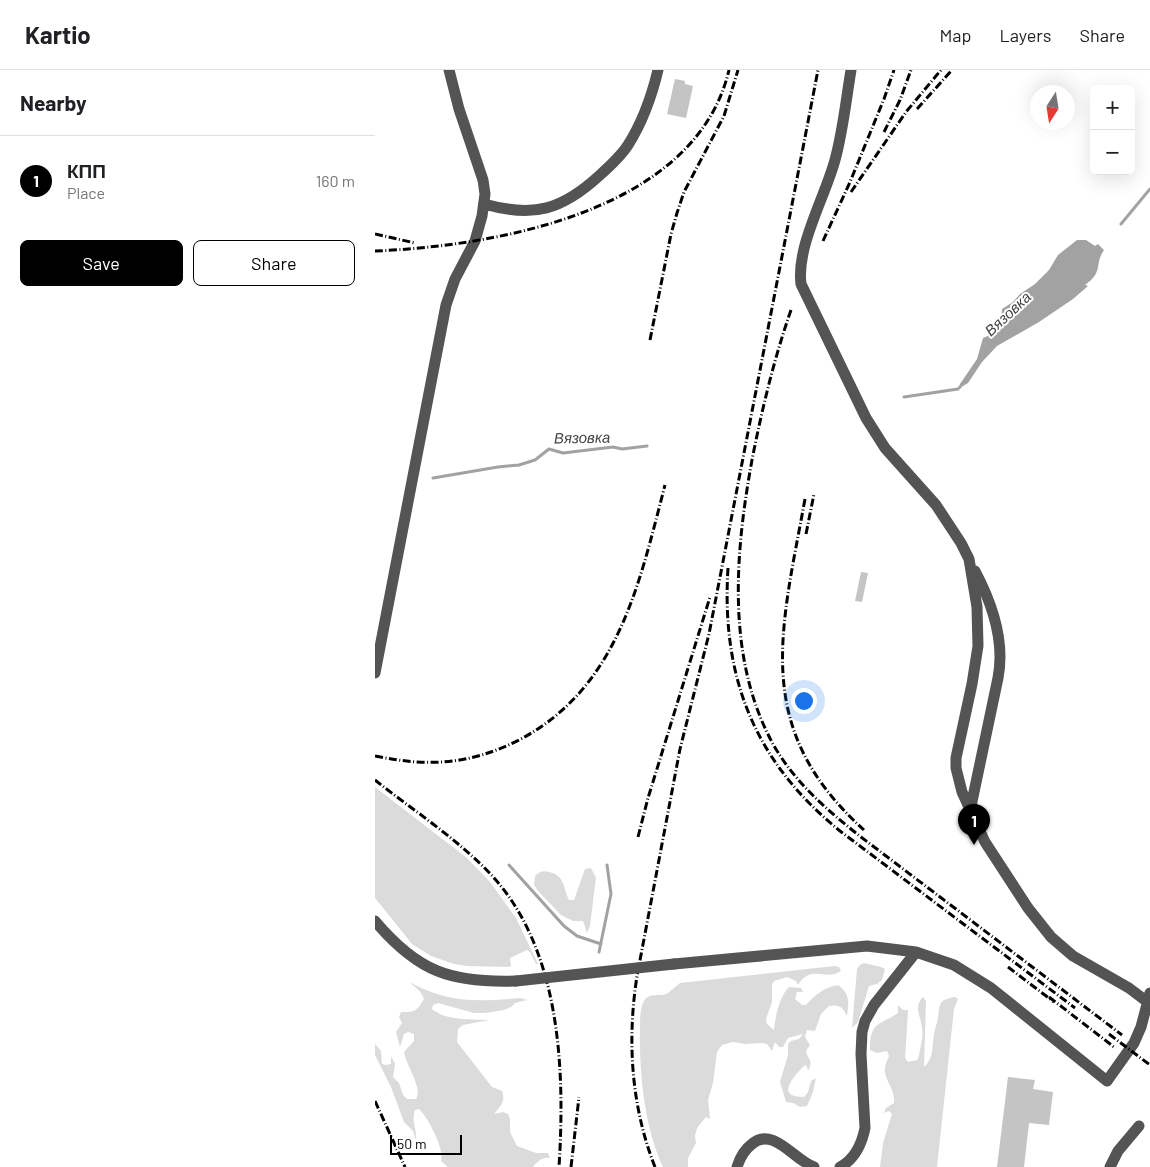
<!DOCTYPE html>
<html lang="en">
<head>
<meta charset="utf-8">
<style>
  :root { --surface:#fff; --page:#f6f6f6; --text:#202124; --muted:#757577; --line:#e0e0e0; --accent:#000 }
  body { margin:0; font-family:Barlow,sans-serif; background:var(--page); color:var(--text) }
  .controls { position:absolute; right:15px; top:15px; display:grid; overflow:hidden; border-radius:8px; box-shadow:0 5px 20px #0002 }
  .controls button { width:45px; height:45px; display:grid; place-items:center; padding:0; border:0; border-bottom:1px solid var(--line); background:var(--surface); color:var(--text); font:25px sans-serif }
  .compass { position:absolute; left:655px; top:15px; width:45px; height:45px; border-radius:50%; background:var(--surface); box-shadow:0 5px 20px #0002; rotate:192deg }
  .scale { position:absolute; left:15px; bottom:12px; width:72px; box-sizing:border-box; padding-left:5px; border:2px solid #000; border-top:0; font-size:14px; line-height:18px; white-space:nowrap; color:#000; -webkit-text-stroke:4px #fff; paint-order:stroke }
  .you { position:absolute; left:428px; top:630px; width:18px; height:18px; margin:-12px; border:4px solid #fff; border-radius:50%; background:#1a73e8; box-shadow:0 0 0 8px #1a73e833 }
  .badge { display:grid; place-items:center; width:32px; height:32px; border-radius:50%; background:var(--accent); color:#fff; font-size:16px; font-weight:700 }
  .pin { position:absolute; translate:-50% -41px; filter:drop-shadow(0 1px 2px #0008) }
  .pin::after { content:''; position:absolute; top:26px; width:18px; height:15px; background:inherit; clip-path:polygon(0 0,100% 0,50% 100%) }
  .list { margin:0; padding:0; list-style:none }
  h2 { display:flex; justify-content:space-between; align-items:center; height:65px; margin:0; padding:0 20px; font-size:21px }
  h2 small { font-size:16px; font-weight:400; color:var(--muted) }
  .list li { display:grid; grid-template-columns:32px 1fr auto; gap:15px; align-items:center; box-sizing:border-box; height:90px; padding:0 20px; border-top:1px solid var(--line) }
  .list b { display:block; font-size:19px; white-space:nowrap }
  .list p { margin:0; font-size:16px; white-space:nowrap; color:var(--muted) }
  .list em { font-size:16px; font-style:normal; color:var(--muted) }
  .actions { display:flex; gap:10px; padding:15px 20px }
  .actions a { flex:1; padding:11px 0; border:1px solid var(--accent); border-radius:8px; text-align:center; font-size:18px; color:var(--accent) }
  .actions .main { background:var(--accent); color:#fff }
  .map { position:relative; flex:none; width:775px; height:1097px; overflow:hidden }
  header { display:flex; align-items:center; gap:30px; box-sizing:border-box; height:70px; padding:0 25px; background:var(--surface); border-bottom:1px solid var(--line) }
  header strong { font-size:24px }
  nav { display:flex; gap:28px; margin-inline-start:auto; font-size:18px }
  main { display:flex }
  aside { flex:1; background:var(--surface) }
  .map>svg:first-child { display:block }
</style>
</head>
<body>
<header>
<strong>Kartio</strong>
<nav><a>Map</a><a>Layers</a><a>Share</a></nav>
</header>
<main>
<aside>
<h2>Nearby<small></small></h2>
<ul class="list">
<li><span class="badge">1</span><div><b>КПП</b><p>Place</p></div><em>160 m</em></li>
</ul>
<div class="actions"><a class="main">Save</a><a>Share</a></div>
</aside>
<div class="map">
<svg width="775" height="1097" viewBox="0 0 775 1097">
  <rect width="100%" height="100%" fill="#fff"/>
  <path fill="#dbdbdb" d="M 0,717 L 92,788 L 115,812 L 141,848 L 163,894 L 161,894 L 155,882 L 152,880 L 135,888 L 136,896 L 134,897 L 92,896 L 79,894 L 56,886 L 37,874 L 0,828 Z
    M 216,798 L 221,808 L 220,815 L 215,856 L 212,863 L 208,851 L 198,851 L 186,845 L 163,821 L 159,815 L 160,806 C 164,802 168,800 174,802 C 190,805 188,818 194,830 L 199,830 L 210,799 Z
    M 489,893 L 506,897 L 510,899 L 507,910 L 502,914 L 494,916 L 483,952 L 477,958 L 482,899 L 485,895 Z
    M 459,896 L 464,897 L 466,901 C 450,912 437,893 423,915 L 421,911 L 412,907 L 399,911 L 397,915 L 397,932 L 391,949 L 392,954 L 399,960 C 400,948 404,927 414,917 L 426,918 L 428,922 L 422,922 L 420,929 L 427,935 L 431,935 C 440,925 450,917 463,915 C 475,923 474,933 472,946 C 468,937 464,934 454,936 L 446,944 L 440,961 L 432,960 L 430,967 L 435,975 L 431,981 C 433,991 439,989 433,1001 L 432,997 L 430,995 C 419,1006 399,1027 429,1027 L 433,1022 L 436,1011 L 441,1008 L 438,1022 L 432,1036 L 425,1037 L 418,1033 L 411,1032 L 405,1012 L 413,985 L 413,974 L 416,971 L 424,969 L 428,964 L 413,968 L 408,977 L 404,977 L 400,972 L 397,981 L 392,974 L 387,973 L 370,974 L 358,972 L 347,975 L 342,982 L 338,1013 L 333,1030 L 335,1049 L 331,1047 L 322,1058 L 320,1066 L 321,1073 L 313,1088 L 313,1097 L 288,1097 C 269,1056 264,1001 265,957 C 265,949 265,938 269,931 C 275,921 285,928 293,923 C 297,920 301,916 305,913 Z
    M 34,912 C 73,933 102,932 145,928 L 152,930 L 140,933 L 136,937 L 129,940 L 110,943 L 99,943 L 63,933 L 58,935 L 57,939 C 71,951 97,949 114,950 L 88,955 L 83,959 L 82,972 L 117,1017 L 127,1021 C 131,1031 125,1037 119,1044 L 128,1042 L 133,1044 L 135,1049 L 135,1062 L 142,1076 L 161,1083 L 173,1083 L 175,1088 C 167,1087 163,1091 158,1097 L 73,1097 L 66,1091 C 66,1088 67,1085 66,1082 C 65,1072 52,1046 44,1039 L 40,1040 C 36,1055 42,1057 41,1070 L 38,1061 L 29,1052 L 16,1017 L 0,985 L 0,974 L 6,981 L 7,994 L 11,995 L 16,994 L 16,986 L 20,994 L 18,1007 L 24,1013 L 28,1025 L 32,1029 L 41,1029 C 48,1017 31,996 29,982 L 39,971 L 39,964 L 33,962 L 29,964 L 25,977 L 21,962 L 27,953 L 24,947 L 26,942 C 40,942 41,942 49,929 C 47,921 40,917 34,912 Z
    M 548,927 L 551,931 L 549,997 C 559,988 557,976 559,964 C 560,958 562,953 563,948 C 565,935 562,930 580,927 L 583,929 L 579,939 L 562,1097 L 505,1097 L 508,1073 L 517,1044 L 514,1041 L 509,1043 L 511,1038 L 519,1033 C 521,1022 511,1012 510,1002 C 509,996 512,991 514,986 L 512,981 L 502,983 L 495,980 C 495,951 504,956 523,943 L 523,935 L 528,940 L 533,940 L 530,988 L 533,992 L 542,990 L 544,986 C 545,978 549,966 547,958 C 546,946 538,937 548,927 Z"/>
  <path fill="#a2a2a2" d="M 702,170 L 711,170 L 720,176 L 723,174 L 729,180 C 719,194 729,202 710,215 L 713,216 L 698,229 L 664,252 L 622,276 L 607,292 L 593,313 L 583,319 L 585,314 L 602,289 L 608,268 L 615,265 L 615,263 L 619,260 L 618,255 L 626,251 L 627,239 L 638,232 L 645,224 L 660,214 L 674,200 L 683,185 Z"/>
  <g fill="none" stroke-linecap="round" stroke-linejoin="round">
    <path stroke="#a2a2a2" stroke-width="3" d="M 746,154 L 775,119
      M 529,327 L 583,319 L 585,317
      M 58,408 L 123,397 L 144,395 L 160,390 L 174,379 L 188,383 L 238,377 L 247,379 L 272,376
      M 134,795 L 189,856 L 202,866 L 226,874
      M 224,882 L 236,824 L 232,795"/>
  </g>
  <path fill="#c4c4c4" d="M 300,9 L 310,11 L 310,14 L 318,16 L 311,48 L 292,44 Z
    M 486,502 L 493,503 L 487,532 L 480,531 Z
    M 633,1007 L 660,1010 L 658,1019 L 678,1022 L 674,1055 L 654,1053 L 649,1097 L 622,1097 Z"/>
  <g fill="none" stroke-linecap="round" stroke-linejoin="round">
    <path stroke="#545454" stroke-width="11" d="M 476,0 C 471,30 468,61 460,90 C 450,127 421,177 426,214 L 491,348 L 510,378 L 561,435 L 586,473 L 594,489 L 602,537 L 603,576 L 597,614 L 581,688 L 581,698 L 587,722 L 610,772 L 653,838 L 676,867 L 698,886 L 754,918 L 775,934
      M 109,134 C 159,148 187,140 225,105 C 235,96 246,86 253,75 C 267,53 277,25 283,0
      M 0,603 L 71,235 L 80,209 L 100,171 L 107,146 L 110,124 L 108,110 L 84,39 L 74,0
      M 595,741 L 623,608 C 630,572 617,533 600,501
      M 0,851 C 43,902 76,913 141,911
      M 299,894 L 492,876 L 541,882 L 579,895 L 616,918 L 732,1011 L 759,973 L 766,957 L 775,923
      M 362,1097 C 365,1087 369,1080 377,1074 C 398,1056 419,1090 439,1097
      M 465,1097 C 480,1089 487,1073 490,1058 L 486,984 L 487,962 L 490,951 L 499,935 L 541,882
      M 735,1097 L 743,1081 L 764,1056"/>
    <path stroke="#000" stroke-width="3" stroke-dasharray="8 2.5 1 2.5" stroke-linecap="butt" d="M 542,39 L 577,0
      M 509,62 L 525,30 L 536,0
      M 476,122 L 531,42 L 566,0
      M 0,164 L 40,173
      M 448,171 L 475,112 L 509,29 L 519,0
      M 0,181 C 122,176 321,141 354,0
      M 416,240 C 399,289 387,339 377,390 C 360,483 351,588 398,674 C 420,713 452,740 486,767 L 747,965
      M 275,270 L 296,164 L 302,143 L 309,122 L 349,46 L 363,0
      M 430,429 C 406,561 376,658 489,760
      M 431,464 L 439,424
      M 353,498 C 346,608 380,692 465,761 L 700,938
      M 0,686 C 54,697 94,695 144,670 C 243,618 264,515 290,415
      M 0,710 C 39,741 87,772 120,809 C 186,884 190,1002 184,1097
      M 263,767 L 273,728 L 335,527
      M 633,897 L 679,932
      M 674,927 L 739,977
      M 734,964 L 775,995
      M 0,1031 L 30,1097
      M 196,1097 L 204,1027
      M 280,1097 C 256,1036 252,970 262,906 L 305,679 L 334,564 L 443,0"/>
    <path stroke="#545454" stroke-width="11" d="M 141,911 L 299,894"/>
  </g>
  <g text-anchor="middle" stroke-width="4" stroke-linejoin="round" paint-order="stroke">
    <g font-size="15" font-style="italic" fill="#434343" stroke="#fff">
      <text transform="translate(633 244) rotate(-43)" y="5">Вязовка</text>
      <text transform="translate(207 368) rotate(-1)" y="5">Вязовка</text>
    </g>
  </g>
</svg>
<div class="controls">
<button>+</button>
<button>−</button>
</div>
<svg class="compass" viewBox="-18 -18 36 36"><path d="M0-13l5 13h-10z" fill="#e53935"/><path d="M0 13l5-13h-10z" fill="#757577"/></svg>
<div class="scale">50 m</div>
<div class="you"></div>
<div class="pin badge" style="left:599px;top:775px">1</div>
</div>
</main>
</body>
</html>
